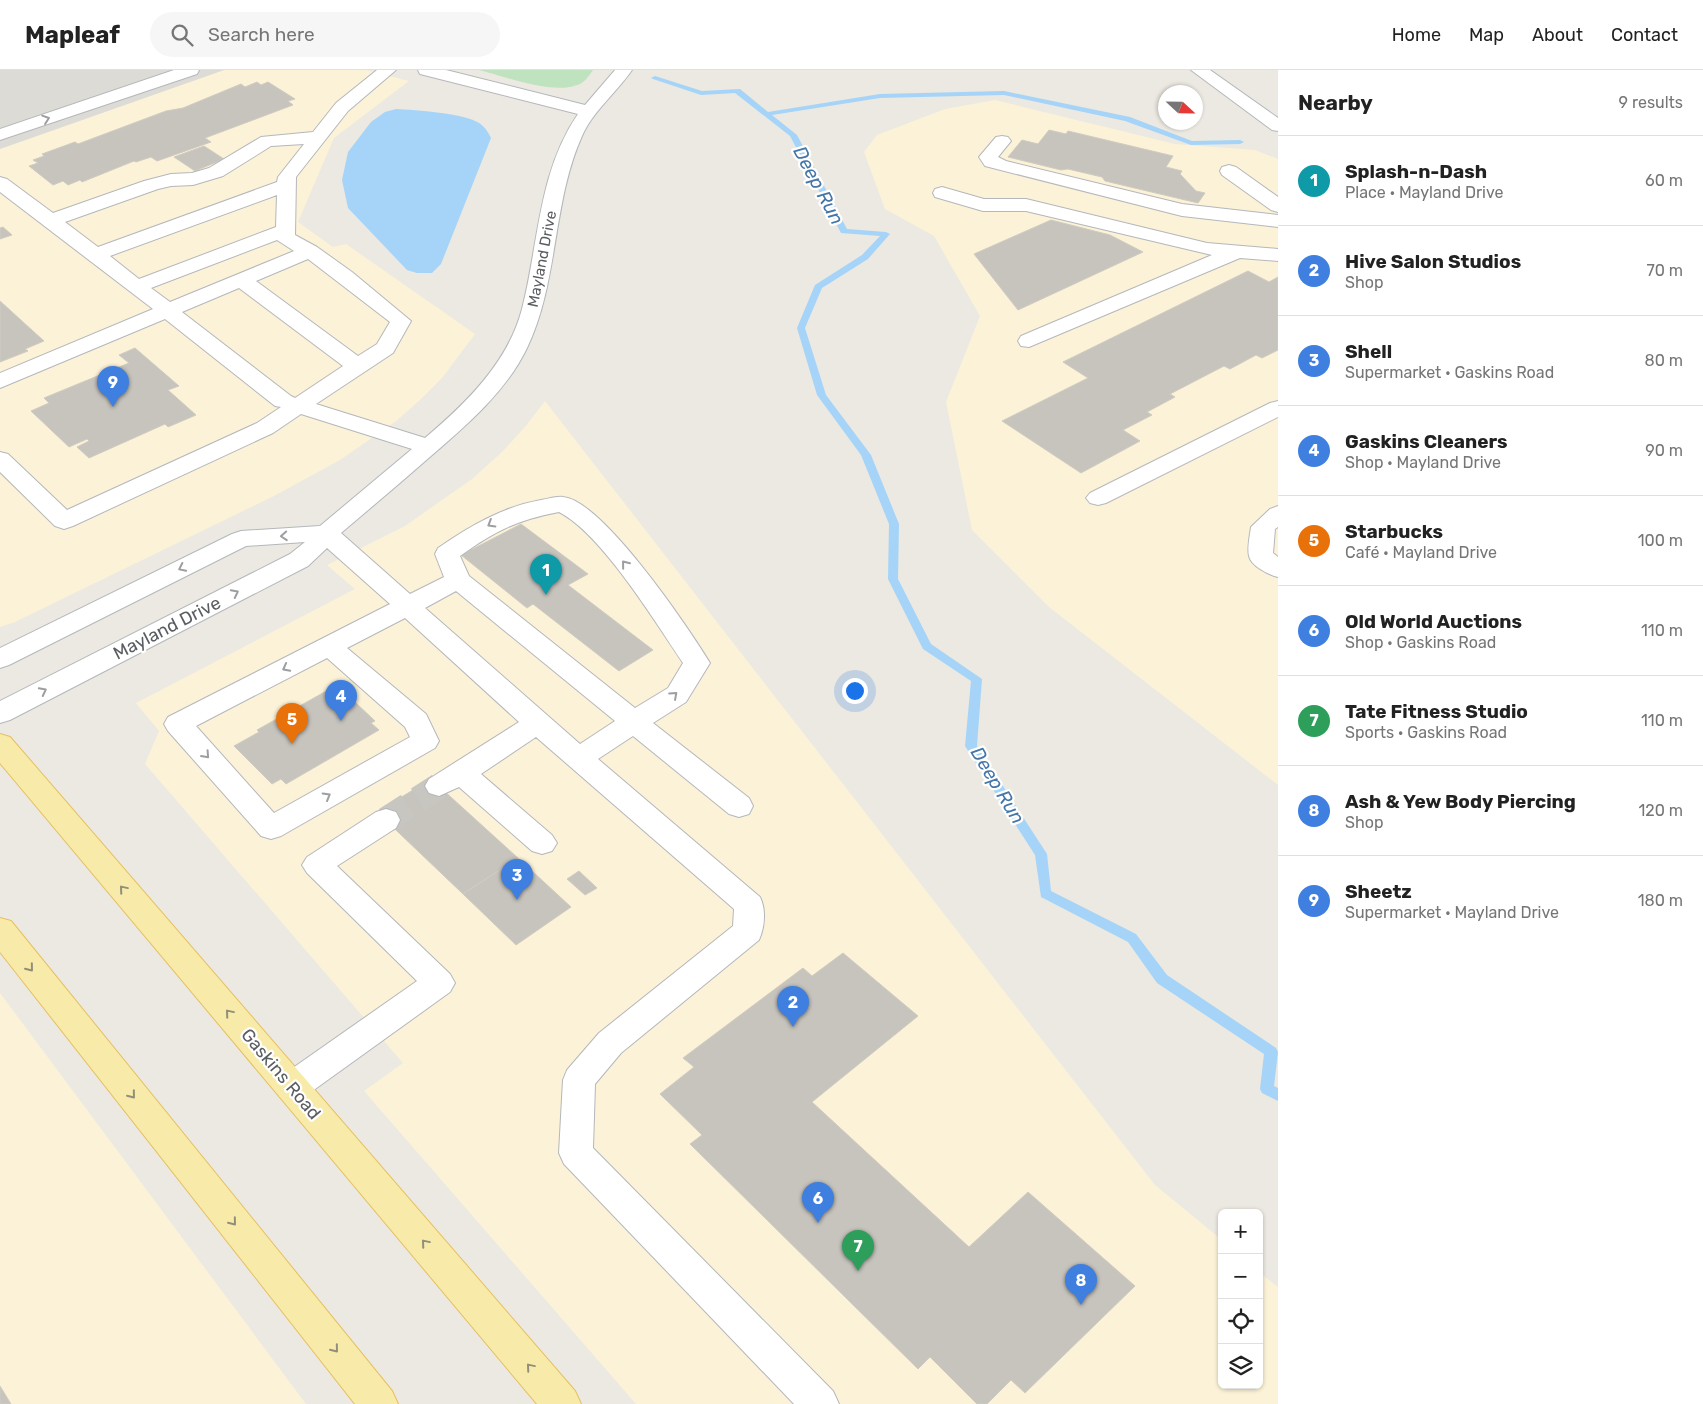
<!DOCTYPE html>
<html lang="en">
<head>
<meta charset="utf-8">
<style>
  :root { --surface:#fff; --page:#f6f6f6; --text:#222; --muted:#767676; --line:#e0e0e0; --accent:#db4338 }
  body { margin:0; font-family:Rubik,sans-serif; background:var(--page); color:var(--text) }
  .controls { position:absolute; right:15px; bottom:15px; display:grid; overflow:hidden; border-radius:8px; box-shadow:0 1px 4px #0004 }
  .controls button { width:45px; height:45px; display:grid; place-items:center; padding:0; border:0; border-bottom:1px solid var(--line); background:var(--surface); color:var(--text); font:25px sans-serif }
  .compass { position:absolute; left:1158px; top:15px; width:45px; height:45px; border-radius:50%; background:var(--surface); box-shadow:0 1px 4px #0004; rotate:112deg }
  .you { position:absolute; left:854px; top:620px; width:18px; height:18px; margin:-12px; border:4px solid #fff; border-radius:50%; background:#1a73e8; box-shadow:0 0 0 8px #1a73e833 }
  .badge { display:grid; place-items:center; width:32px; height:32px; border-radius:50%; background:var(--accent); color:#fff; font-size:16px; font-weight:700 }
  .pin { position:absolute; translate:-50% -41px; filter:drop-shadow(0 1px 2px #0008) }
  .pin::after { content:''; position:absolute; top:26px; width:18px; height:15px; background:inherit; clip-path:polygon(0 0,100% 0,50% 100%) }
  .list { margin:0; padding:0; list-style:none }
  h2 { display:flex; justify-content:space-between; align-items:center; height:65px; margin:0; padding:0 20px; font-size:21px }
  h2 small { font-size:16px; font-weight:400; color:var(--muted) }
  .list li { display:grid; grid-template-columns:32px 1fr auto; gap:15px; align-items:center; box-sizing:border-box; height:90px; padding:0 20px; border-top:1px solid var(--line) }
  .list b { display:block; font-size:19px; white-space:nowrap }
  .list p { margin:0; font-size:16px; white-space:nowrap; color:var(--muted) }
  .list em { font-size:16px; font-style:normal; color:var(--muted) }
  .icon { flex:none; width:28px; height:28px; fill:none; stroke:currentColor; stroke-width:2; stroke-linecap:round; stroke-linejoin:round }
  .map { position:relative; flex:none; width:1278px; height:1334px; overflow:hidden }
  header { display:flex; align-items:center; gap:30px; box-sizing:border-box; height:70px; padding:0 25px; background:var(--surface); border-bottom:1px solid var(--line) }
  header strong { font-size:24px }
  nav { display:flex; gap:28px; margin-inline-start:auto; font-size:18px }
  .search { width:350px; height:45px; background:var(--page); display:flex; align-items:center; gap:12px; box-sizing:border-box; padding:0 18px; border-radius:28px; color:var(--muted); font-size:19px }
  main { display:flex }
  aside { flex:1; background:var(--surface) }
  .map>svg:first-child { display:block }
</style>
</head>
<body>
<header>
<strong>Mapleaf</strong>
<div class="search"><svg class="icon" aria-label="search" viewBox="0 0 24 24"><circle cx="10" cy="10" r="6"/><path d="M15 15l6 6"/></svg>Search here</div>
<nav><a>Home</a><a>Map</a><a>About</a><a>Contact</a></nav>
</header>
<main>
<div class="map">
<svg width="1278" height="1334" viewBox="0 0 1278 1334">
  <rect width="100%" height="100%" fill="#ebe9e1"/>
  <path fill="#fbf2d7" d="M 224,0 L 366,0 L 409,11 L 334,68 L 298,152 L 333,177 L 346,174 L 475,264 L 442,308 L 420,330 L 395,352 L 340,390 L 274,426 L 15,552 L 0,557 L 0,79 Z
    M 995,30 L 1175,74 L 1255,80 L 1278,89 L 1278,715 L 1049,537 L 972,460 L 946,332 L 980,246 L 934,166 L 885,139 L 864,82 L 877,65 L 945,39 Z
    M 545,331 L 1155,1115 L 1222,1170 L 1222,1315 L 1259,1315 L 1259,1202 L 1278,1217 L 1278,1334 L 636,1334 L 364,1021 L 403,993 L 145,694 L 159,661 L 136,633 L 355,519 L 327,495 L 405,456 L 472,409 L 501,383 L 525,357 Z
    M 0,923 L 306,1334 L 0,1334 Z"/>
  <path fill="#dddbd6" d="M 0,0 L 224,0 L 0,79 Z"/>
  <path fill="#bfe2bf" d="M 479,0 L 593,0 C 590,4 587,9 583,12 C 560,28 504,6 479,0 Z"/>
  <path fill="#a5d4f8" d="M 396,39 C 416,40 463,43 479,53 C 485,57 488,62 491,68 L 441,194 L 432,203 L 417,203 L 407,200 L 348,138 L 342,110 L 348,82 L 371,52 L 385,42 Z"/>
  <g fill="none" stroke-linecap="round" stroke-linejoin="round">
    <path fill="#a5d4f8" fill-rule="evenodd" d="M 655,6 L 702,21 L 740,19 L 768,42 L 880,24 L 1004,21 L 1130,47 L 1192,71 L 1240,70 L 1244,72 L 1240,74 L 1191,75 L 1125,51 L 1004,25 L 880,28 L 772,45 L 797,65 L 847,159 L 886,162 L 890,164 L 868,189 L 822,218 L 805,258 L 826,325 L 871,385 L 899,454 L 898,509 L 931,574 L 982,609 L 977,676 L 1047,784 L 1051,821 L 1136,864 L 1167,905 L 1276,978 L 1278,982 L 1274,1016 L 1278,1018 L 1278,1031 L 1262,1023 L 1260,1019 L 1264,984 L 1157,913 L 1128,872 L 1041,827 L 1035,785 L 965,676 L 971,611 L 923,579 L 888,509 L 889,454 L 861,385 L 817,325 L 797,258 L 815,215 L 862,185 L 880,166 L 841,163 L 790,66 L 735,23 L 701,25 L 653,9 L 651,8 Z"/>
  </g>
  <path fill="#c7c4be" stroke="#d0cbc0" d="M 257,12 L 261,15 L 268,12 L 295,29 L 288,31 L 293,35 L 205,68 L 211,72 L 157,91 L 151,87 L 136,92 L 134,91 L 82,112 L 80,110 L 68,115 L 63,111 L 53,115 L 29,96 L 38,93 L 33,90 L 44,86 L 42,84 L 75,72 L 78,74 L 166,41 L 183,38 L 241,14 L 245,17 Z
    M 1049,60 L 1066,64 L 1068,61 L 1173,86 L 1166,97 L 1182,101 L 1180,104 L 1196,121 L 1205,123 L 1198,133 L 1105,111 L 1102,107 L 1068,99 L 1061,100 L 1008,87 L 1022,70 L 1038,74 Z
    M 204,76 L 224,89 L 195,101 L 174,87 Z
    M 1051,150 L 1110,165 L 1143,182 L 1018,240 L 974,184 Z
    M 3,157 L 12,165 L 0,169 L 0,158 Z
    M 1248,201 L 1269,212 L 1278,207 L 1278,280 L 1262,288 L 1256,285 L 1230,299 L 1224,296 L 1170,324 L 1175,327 L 1147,342 L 1152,345 L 1123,360 L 1140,371 L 1081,403 L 1002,351 L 1088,308 L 1063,292 Z
    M 0,231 L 44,271 L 25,279 L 28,281 L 0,292 Z
    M 135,278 L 179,316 L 168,320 L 196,345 L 168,357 L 165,354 L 89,388 L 77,377 L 89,371 L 87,369 L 69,377 L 31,341 L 49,333 L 44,328 L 129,293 L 119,285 Z
    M 521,454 L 588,504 L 568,515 L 653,580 L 619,601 L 533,534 L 527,538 L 461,485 Z
    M 337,615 L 375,651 L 371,653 L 379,660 L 286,714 L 281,709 L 272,714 L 234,676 L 259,662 L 257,660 Z
    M 431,709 L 518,788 L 463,824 L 377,742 Z
    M 518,788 L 571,837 L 516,875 L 463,824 Z
    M 579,801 L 597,818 L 585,825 L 567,809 Z
    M 843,883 L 918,946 L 812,1032 L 969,1177 L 1028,1122 L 1135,1216 L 1025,1323 L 1011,1310 L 987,1334 L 977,1334 L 930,1287 L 918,1299 L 690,1074 L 702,1065 L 660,1024 L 694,997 L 683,988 L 803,898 L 812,906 Z
    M 0,1316 L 11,1334 L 0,1334 Z"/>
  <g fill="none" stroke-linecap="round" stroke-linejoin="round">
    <path stroke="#c7c6c1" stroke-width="26" stroke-dasharray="26 12" stroke-linecap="butt" d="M 386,750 L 439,716"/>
    <g stroke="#b4b7bb" stroke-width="2">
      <path id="minor" d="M 174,0 L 199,0 L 197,4 L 0,70 L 0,59 Z
        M 377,0 L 396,0 L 348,41 L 296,107 L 295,165 L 317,177 L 352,202 L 411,251 L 393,283 L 316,334 L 425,368 C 465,334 508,293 522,239 C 539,173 538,102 578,44 L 420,4 L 418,0 L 446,0 L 585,35 L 615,0 L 632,0 C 617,22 593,41 582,66 C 552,133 559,211 527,278 C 505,324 462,359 424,392 C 397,416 369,439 341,463 L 410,524 L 444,507 L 435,484 L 438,478 C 470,456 502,437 541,430 C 548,429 556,426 563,427 C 602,430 689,558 710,593 L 686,632 L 653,653 L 749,728 L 753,736 L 749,744 L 739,747 L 729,744 L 633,666 L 598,689 L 760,827 C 766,839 765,857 759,870 L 621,983 L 595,1014 L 593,1078 L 833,1321 L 839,1334 L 794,1334 L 564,1094 L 559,1083 L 563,1010 L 567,1000 L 599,963 L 733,856 L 734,839 L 536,667 L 481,704 L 552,765 L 557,773 L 552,781 L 542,784 L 532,781 L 459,717 L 439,726 L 429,723 L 425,716 L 429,709 L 519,652 L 405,548 L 347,578 L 426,644 L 439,671 L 435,678 L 281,766 L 271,769 L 261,766 L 168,661 L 164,654 L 168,647 L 390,534 L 327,478 L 308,496 L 10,650 L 0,653 L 0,631 L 290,484 L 305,472 L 246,476 L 9,595 L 0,598 L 0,578 L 232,464 L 241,461 L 320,456 L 412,379 L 301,344 L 273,363 L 73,456 L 64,459 L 55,456 L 0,402 L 0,382 L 8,384 L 67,440 L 257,353 L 281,337 L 275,336 L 165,249 L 0,318 L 0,303 L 153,239 L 0,122 L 0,107 L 7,109 L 53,143 L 144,111 L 171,104 L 192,103 L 209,98 L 261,67 L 313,62 L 336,33 ZM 304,74 L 278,107 L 277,112 L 98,177 L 65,152 L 158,119 L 171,116 L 193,115 L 223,106 L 271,76 ZM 277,125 L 276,157 L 139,209 L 110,186 ZM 277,170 L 294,181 L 170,232 L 151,218 ZM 308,189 L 390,252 L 377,274 L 358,286 L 256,211 ZM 239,218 L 343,296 L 295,328 L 291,326 L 182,242 ZM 559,442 C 601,463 656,553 683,593 L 668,618 L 635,638 L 469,506 L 460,486 C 495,461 517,450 559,442 ZM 456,521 L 615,651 L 580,674 L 425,538 ZM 327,588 L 405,657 L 410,667 L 274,743 L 196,656 Z
        M 1191,0 L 1210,0 L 1278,48 L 1278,61 L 1272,60 Z
        M 1002,66 L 1008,67 L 1011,71 L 998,87 L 1006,91 L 1182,134 L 1278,145 L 1278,157 L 1182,146 L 985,96 L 979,87 L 996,67 Z
        M 1229,95 L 1236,97 L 1278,127 L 1278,142 L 1271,140 L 1222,105 L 1220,101 L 1222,97 Z
        M 942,117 L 984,129 L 1026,129 L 1207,173 L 1278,179 L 1278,191 L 1240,188 L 1029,277 L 1021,276 L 1018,271 L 1021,266 L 1212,185 L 1026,141 L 983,141 L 935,127 L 933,123 L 935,119 Z
        M 1278,331 L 1278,347 L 1106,433 L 1098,435 L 1090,433 L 1086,428 L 1090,423 L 1270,333 Z
        M 1278,436 L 1278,457 L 1275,459 L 1273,483 L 1278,487 L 1278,507 C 1269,505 1251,496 1249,486 C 1247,478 1250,465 1251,457 L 1270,439 Z
        M 386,739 L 396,742 L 400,750 L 396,758 L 337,796 L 450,904 L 455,913 L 450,922 L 304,1027 L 292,1031 L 280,1027 L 275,1017 L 280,1007 L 417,911 L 307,803 L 302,795 L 307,787 L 376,742 Z"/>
    </g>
    <g stroke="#e6bf60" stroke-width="2">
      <path id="major" d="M 0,664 L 10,667 L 575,1321 L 581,1334 L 537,1334 L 0,693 Z
        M 0,848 L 11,851 L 392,1321 L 398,1334 L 355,1334 L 0,882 Z"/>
    </g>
    <use href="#minor" fill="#fff" fill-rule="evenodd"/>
    <use href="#major" fill="#f8eba9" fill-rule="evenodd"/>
  </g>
  <defs><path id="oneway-chevron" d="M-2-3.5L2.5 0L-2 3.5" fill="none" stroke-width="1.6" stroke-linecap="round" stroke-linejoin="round" transform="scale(1.25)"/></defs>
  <g stroke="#9c9ea0">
    <use href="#oneway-chevron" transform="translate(46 49) rotate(-19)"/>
    <use href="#oneway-chevron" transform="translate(491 454) rotate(149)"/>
    <use href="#oneway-chevron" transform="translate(284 466) rotate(176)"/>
    <use href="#oneway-chevron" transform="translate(625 494) rotate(-129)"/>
    <use href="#oneway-chevron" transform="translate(182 498) rotate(154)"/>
    <use href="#oneway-chevron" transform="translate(235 523) rotate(-27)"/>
    <use href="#oneway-chevron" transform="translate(286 598) rotate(152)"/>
    <use href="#oneway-chevron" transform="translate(43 621) rotate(-27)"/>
    <use href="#oneway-chevron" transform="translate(674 625) rotate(-42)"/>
    <use href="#oneway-chevron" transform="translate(206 685) rotate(48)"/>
    <use href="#oneway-chevron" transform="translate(327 726) rotate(-30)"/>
  </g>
  <g stroke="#918f7a">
    <use href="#oneway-chevron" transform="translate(123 819) rotate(-130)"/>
    <use href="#oneway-chevron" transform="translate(30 898) rotate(51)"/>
    <use href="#oneway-chevron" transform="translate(229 943) rotate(-130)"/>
    <use href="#oneway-chevron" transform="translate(132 1025) rotate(51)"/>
    <use href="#oneway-chevron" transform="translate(233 1152) rotate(51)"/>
    <use href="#oneway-chevron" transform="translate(425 1173) rotate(-130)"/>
    <use href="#oneway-chevron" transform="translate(335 1279) rotate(51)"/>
    <use href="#oneway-chevron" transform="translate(530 1297) rotate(-130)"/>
  </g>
  <g text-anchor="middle" stroke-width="4.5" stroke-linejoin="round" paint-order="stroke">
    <g font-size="15" fill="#5a5d61" stroke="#fff">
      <text transform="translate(542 189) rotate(-79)" y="5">Mayland Drive</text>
    </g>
    <g font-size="18" fill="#5a5d61" stroke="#fff">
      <text transform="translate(167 558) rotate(-27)" y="6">Mayland Drive</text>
      <text transform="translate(281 1004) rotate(50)" y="6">Gaskins Road</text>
    </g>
    <g font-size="19" font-style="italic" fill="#4476a8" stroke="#fff">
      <text transform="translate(819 115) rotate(62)" y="7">Deep Run</text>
      <text transform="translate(998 715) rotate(59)" y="7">Deep Run</text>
    </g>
  </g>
</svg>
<div class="controls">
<button>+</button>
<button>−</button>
<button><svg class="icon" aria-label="locate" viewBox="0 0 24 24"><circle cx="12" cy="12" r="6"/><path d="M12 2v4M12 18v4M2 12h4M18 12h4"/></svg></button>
<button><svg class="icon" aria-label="layers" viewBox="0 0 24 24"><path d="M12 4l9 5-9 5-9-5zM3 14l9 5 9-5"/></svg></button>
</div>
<svg class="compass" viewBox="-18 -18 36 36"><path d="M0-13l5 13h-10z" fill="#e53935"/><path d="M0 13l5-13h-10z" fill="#767676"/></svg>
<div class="you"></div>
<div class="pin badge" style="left:546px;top:525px;background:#0f9aa8">1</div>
<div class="pin badge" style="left:793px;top:957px;background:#3f7fe0">2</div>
<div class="pin badge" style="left:517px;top:830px;background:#3f7fe0">3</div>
<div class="pin badge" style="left:341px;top:651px;background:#3f7fe0">4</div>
<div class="pin badge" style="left:292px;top:674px;background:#e8710a">5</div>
<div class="pin badge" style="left:818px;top:1153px;background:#3f7fe0">6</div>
<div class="pin badge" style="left:858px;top:1201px;background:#2e9e5b">7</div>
<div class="pin badge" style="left:1081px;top:1235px;background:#3f7fe0">8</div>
<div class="pin badge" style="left:113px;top:337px;background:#3f7fe0">9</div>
</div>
<aside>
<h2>Nearby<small>9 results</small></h2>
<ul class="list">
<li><span class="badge" style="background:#0f9aa8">1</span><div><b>Splash-n-Dash</b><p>Place · Mayland Drive</p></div><em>60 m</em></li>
<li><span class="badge" style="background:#3f7fe0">2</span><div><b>Hive Salon Studios</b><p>Shop</p></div><em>70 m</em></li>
<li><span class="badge" style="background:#3f7fe0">3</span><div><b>Shell</b><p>Supermarket · Gaskins Road</p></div><em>80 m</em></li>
<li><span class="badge" style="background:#3f7fe0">4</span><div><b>Gaskins Cleaners</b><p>Shop · Mayland Drive</p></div><em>90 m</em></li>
<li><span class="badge" style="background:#e8710a">5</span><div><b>Starbucks</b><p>Café · Mayland Drive</p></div><em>100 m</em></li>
<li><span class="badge" style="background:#3f7fe0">6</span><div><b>Old World Auctions</b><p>Shop · Gaskins Road</p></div><em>110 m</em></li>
<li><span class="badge" style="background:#2e9e5b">7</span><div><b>Tate Fitness Studio</b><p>Sports · Gaskins Road</p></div><em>110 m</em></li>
<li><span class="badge" style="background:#3f7fe0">8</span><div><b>Ash &amp; Yew Body Piercing</b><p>Shop</p></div><em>120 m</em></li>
<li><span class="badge" style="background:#3f7fe0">9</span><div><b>Sheetz</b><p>Supermarket · Mayland Drive</p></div><em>180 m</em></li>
</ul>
</aside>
</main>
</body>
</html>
